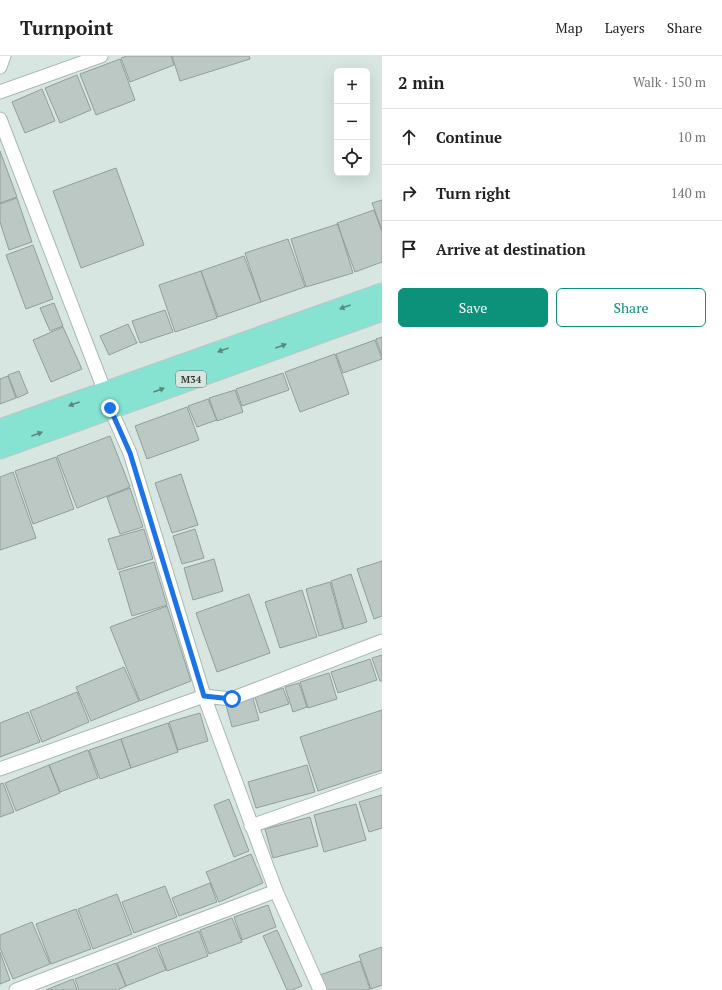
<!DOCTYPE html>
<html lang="en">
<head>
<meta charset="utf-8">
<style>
  :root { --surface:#fff; --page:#f6f6f6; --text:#222; --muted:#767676; --line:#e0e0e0; --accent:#0c917a }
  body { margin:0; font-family:"PT Serif",serif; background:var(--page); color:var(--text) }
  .controls { position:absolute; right:12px; top:12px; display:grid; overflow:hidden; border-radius:6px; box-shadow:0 4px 16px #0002 }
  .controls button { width:36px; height:36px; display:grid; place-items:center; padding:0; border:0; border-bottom:1px solid var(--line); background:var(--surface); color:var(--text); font:20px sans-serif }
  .stop { position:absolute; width:12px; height:12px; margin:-9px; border:3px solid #1a73e8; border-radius:50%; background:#fff }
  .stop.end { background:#1a73e8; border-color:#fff; box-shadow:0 1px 4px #0008 }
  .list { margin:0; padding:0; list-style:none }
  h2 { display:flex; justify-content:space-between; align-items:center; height:52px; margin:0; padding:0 16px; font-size:17px }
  h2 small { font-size:13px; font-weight:400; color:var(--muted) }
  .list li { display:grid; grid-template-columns:26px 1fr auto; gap:12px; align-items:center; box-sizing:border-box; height:56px; padding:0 16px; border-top:1px solid var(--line) }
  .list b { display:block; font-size:15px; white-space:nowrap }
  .list em { font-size:13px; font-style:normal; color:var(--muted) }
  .actions { display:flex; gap:8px; padding:12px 16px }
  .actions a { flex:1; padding:9px 0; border:1px solid var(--accent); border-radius:6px; text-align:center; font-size:14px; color:var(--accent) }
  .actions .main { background:var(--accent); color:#fff }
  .icon { flex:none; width:22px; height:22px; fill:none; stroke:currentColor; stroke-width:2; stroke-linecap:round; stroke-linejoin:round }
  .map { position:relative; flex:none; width:382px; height:934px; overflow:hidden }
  header { display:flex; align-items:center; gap:24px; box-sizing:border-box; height:56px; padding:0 20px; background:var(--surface); border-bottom:1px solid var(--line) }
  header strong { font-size:19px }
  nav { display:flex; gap:22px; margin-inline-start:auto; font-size:14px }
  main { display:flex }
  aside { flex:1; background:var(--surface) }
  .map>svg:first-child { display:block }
</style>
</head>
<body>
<header>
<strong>Turnpoint</strong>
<nav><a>Map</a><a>Layers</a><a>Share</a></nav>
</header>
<main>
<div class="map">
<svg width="382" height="934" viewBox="0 0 382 934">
  <rect width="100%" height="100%" fill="#d8e6e1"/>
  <path fill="#bbc8c4" stroke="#919e9a" d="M 127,0 L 171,0 L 174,9 L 130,26 L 121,2 Z
    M 172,0 L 249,0 L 250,3 L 180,25 Z
    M 120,3 L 135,44 L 96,59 L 80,18 Z
    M 77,19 L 91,54 L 60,67 L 45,32 Z
    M 42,33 L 55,65 L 25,77 L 12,46 Z
    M 0,95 L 17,141 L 0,147 Z
    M 116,112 L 144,189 L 81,212 L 53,135 Z
    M 17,142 L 32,186 L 9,194 L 0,166 L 0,148 Z
    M 382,144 L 382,174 L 372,147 Z
    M 374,154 L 382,176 L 382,206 L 355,216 L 337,167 Z
    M 338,168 L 353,217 L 306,231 L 291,183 Z
    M 288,183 L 305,231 L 261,246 L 245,197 Z
    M 33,189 L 53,243 L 26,253 L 6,199 Z
    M 244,200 L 261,246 L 218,261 L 201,215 Z
    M 201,215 L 217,262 L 175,276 L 159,229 Z
    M 54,247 L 63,270 L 50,275 L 40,252 Z
    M 165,254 L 173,276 L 140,287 L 132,265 Z
    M 128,268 L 137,287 L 109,299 L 100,280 Z
    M 63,271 L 82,313 L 51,326 L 33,284 Z
    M 382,281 L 382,300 L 376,283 Z
    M 375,284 L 382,303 L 343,317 L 336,298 Z
    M 335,298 L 349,338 L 300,356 L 285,316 Z
    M 19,315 L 28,337 L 17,342 L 8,319 Z
    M 283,317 L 289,334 L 242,350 L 236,333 Z
    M 8,320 L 16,342 L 0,348 L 0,323 Z
    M 235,334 L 243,356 L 217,365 L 209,342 Z
    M 208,343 L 217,364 L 197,371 L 188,350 Z
    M 187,351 L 199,384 L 147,403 L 135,370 Z
    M 110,380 L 130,431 L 77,452 L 57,400 Z
    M 56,401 L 74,453 L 33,468 L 15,415 Z
    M 13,416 L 36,482 L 0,494 L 0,421 Z
    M 181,418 L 198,469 L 172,477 L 155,427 Z
    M 130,432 L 143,471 L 120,478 L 107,441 Z
    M 144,473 L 153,503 L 118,514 L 108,483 Z
    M 195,473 L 204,502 L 182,508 L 173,480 Z
    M 214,503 L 223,535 L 193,544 L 184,512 Z
    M 382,505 L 382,560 L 374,563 L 357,513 Z
    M 154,506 L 167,549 L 132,560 L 119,516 Z
    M 351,518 L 367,566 L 344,573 L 331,525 Z
    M 330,526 L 343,573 L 319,580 L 306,533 Z
    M 302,534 L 317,581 L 280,592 L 265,546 Z
    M 249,538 L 270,597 L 217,616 L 196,557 Z
    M 167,550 L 191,625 L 140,645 L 110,571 Z
    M 382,599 L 382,625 L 380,625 L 372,602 Z
    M 370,603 L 377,624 L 338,637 L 331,616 Z
    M 124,611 L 139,645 L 91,665 L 76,631 Z
    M 329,617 L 337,643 L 308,652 L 300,626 Z
    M 299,627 L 307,651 L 293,656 L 285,631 Z
    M 283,632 L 289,648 L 260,657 L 255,641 Z
    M 77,636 L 89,666 L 42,686 L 30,655 Z
    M 253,642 L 259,664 L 232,671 L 226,649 Z
    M 382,654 L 382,714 L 318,735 L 300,681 Z
    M 28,656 L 40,686 L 0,701 L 0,667 Z
    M 200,657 L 208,685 L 178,694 L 169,666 Z
    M 168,667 L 178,696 L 131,712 L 121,683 Z
    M 121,683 L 131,712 L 100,723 L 89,694 Z
    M 88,694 L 98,722 L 60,736 L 49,709 Z
    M 49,709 L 60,737 L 16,755 L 5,727 Z
    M 307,709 L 315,736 L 256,752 L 248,726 Z
    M 3,727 L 14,756 L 0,761 L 0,728 Z
    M 382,739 L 382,772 L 369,776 L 359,746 Z
    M 229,743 L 249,795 L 234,801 L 214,749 Z
    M 356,748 L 366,784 L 324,796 L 314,759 Z
    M 310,761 L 318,790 L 273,802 L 265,773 Z
    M 251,798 L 263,827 L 219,846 L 206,816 Z
    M 210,827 L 217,846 L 179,860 L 172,842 Z
    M 165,830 L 177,861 L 134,877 L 122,846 Z
    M 117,838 L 132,878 L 93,893 L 78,853 Z
    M 268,849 L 276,871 L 242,884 L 234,861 Z
    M 76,853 L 91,893 L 51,908 L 36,868 Z
    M 232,862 L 242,886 L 209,898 L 200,874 Z
    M 32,866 L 50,908 L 13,923 L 0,892 L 0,879 Z
    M 277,874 L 302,930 L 292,934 L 287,934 L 263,880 Z
    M 199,875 L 208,900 L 167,915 L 158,890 Z
    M 156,891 L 166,914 L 126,930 L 117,907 Z
    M 382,891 L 382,929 L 371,933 L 359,899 Z
    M 0,896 L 10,924 L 0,928 Z
    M 360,905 L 370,933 L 366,934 L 325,934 L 320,919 Z
    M 116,907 L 126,930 L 117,934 L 79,934 L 75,923 Z
    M 73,923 L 77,934 L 46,934 Z"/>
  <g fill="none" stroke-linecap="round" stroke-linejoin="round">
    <g stroke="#aab7b3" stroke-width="15">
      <path id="minor" d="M 0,11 L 4,0
        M 0,36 L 101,0
        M 0,63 L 105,336
        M 110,352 L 130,397 L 204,640 L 276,835 L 320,934
        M 0,713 L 204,640 L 231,643 L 382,585
        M 251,770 L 382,724
        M 16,934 L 276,835"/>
    </g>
    <g stroke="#c3c4c4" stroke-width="23">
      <path id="primary" d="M 0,374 L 382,238
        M 0,392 L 382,254"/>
    </g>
    <use href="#minor" stroke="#fff" stroke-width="13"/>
    <use href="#primary" stroke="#86e3d1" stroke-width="21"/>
  </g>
  <defs><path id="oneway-solid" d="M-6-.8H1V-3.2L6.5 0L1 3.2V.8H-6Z"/></defs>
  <g fill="#5a877e">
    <use href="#oneway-solid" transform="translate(345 251) rotate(160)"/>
    <use href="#oneway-solid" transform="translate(281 290) rotate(-20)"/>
    <use href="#oneway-solid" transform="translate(223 294) rotate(160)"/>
    <use href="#oneway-solid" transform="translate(159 334) rotate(-20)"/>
    <use href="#oneway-solid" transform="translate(74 348) rotate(160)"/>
    <use href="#oneway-solid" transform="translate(37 378) rotate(-20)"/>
  </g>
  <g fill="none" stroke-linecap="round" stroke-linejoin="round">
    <path stroke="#1a73e8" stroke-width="5" d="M 110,352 L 130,397 L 204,640 L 232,643"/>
  </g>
  <g text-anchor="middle" stroke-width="4" stroke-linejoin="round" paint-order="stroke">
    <rect fill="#d8e6e1" stroke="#676f6c" stroke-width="1" x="176" y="315" width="30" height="16" rx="3"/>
    <g font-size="10" font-weight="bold" fill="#363c3a">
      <text x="191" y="327">M34</text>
    </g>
  </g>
</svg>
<div class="controls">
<button>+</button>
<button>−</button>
<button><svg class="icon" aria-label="locate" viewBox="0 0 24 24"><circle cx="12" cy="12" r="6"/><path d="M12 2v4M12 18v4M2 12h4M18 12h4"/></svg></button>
</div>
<div class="stop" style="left:232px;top:643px"></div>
<div class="stop end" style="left:110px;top:352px"></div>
</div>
<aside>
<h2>2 min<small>Walk · 150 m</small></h2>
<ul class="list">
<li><svg class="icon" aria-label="ahead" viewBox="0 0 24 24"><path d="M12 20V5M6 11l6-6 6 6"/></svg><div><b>Continue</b></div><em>10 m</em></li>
<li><svg class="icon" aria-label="right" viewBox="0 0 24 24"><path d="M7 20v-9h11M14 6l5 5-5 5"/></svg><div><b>Turn right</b></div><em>140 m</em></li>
<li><svg class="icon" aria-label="arrive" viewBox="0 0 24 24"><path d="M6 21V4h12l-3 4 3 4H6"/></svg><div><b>Arrive at destination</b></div></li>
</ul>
<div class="actions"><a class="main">Save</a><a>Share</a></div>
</aside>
</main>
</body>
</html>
